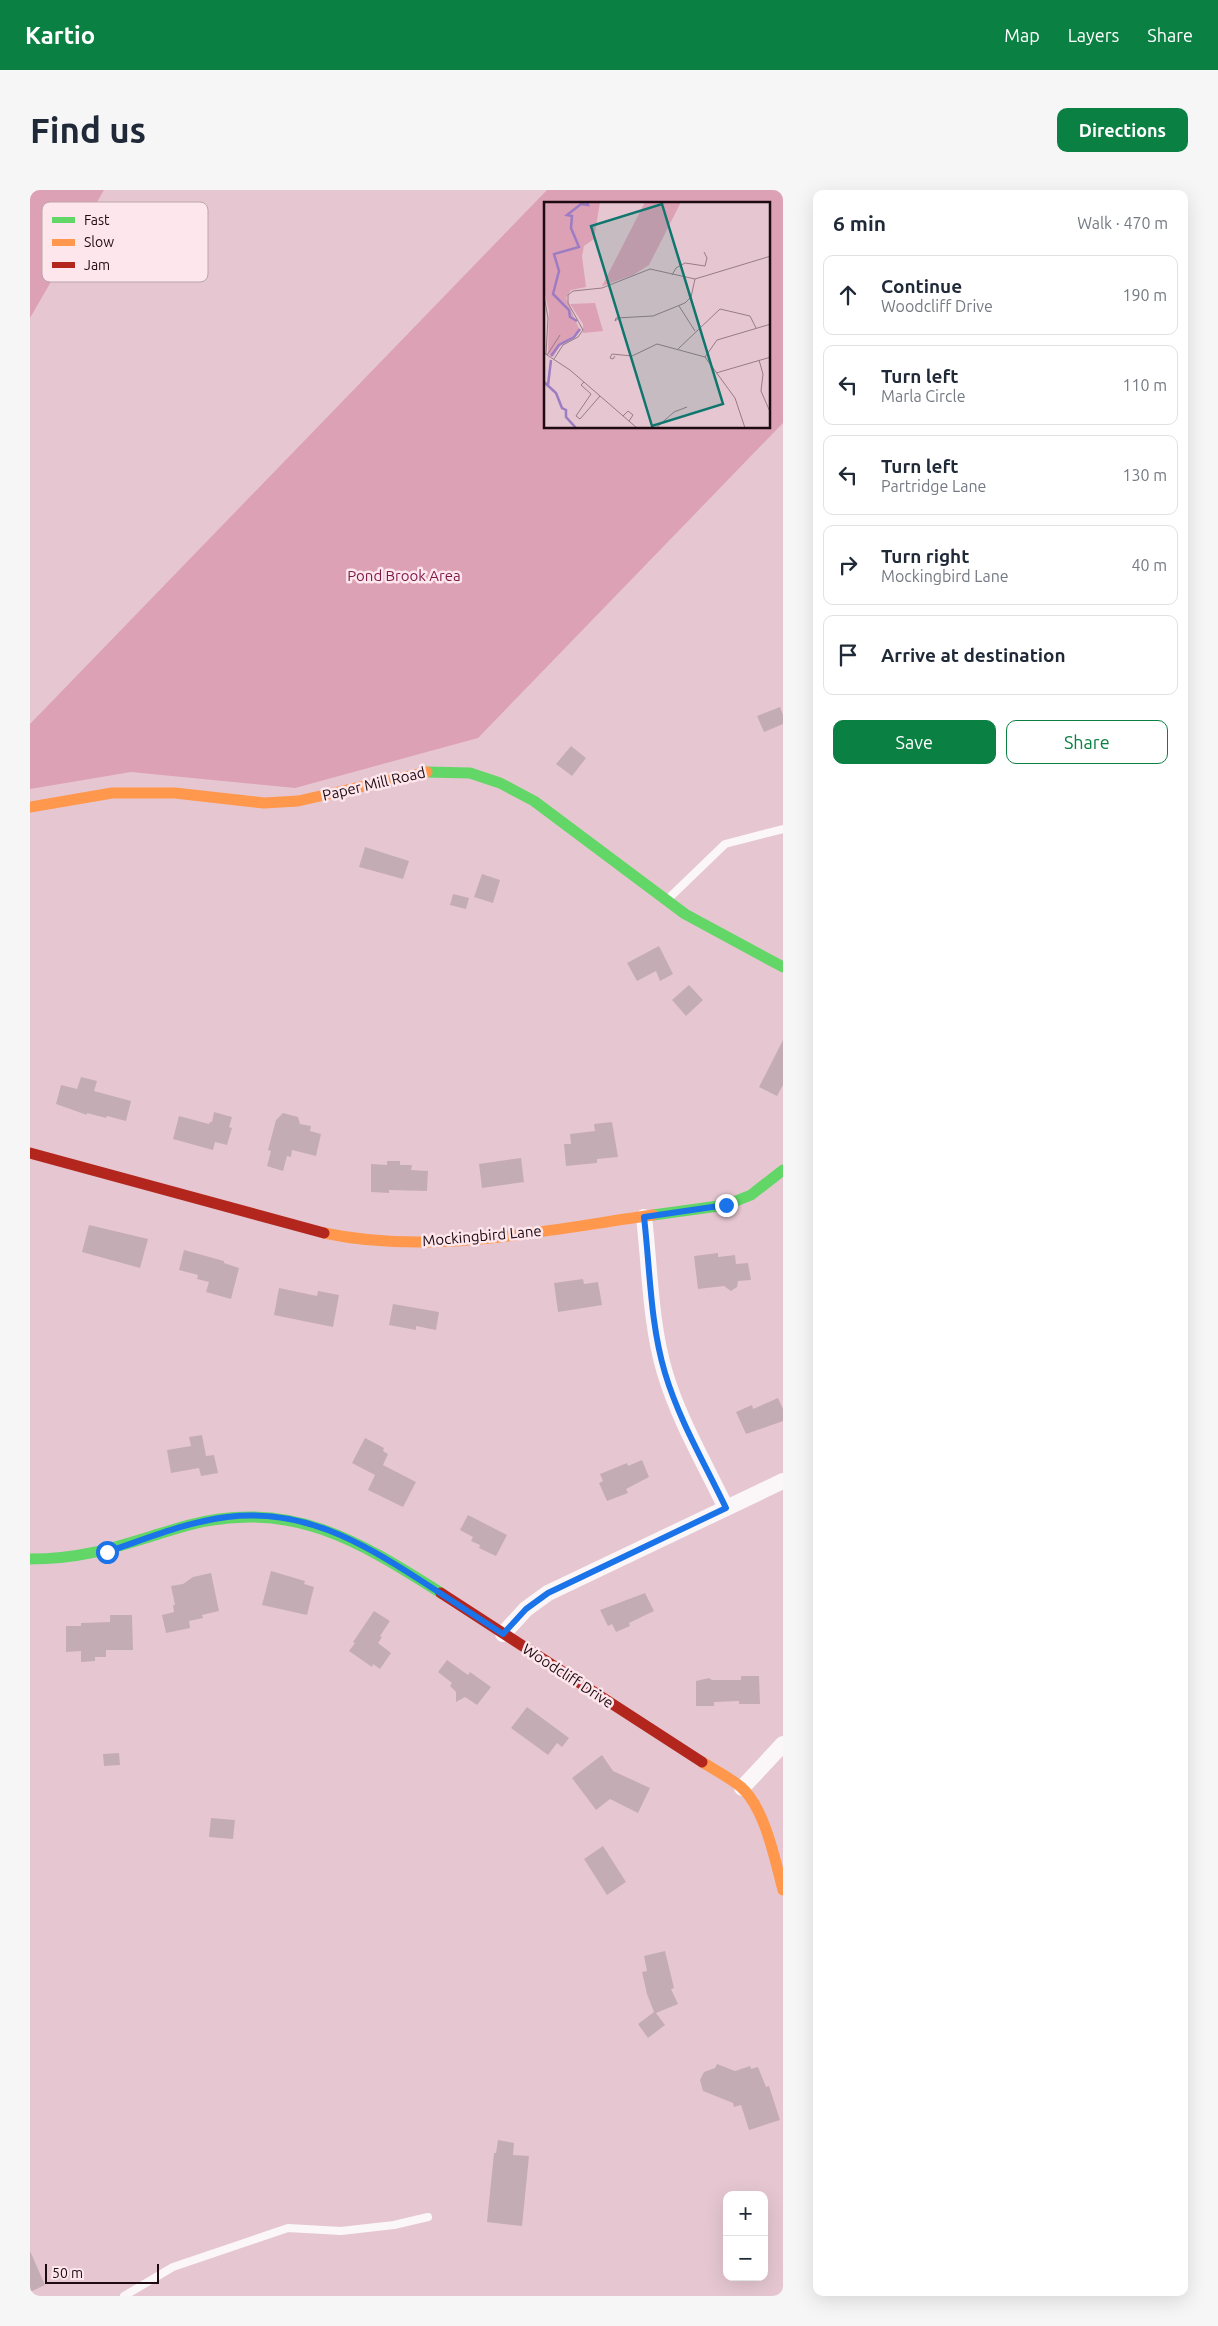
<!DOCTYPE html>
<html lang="en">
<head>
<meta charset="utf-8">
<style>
  :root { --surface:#fff; --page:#f6f6f7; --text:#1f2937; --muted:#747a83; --line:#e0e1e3; --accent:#0b8043 }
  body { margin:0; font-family:Ubuntu,sans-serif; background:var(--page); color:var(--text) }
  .controls { position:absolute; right:15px; bottom:15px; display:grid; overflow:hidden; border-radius:10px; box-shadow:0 5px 20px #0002 }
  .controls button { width:45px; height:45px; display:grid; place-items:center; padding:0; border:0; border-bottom:1px solid var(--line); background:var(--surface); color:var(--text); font:25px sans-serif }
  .scale { position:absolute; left:15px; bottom:12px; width:114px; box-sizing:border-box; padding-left:5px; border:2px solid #1e0b12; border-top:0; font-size:14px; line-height:18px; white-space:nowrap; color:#1e0b12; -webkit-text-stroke:4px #fee6ed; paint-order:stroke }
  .stop { position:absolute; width:15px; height:15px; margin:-11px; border:4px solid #1a73e8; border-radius:50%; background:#fff }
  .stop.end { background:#1a73e8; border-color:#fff; box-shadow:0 1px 5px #0008 }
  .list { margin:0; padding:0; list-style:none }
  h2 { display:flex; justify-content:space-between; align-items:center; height:65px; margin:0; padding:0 20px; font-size:21px }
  h2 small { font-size:16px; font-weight:400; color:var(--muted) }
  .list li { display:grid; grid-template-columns:32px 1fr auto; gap:15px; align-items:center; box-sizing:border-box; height:80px; margin:0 10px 10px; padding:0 10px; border:1px solid var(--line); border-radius:10px }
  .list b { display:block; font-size:19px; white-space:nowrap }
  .list p { margin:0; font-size:16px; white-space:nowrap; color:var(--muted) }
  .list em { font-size:16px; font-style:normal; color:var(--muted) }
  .actions { display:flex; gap:10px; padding:15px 20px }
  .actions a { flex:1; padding:11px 0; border:1px solid var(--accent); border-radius:10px; text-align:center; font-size:18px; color:var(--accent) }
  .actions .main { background:var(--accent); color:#fff }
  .icon { flex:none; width:28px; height:28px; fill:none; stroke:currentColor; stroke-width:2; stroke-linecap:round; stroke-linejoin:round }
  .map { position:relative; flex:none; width:753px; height:2106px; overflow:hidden; border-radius:10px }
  header { display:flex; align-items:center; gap:30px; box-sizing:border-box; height:70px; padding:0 25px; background:var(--accent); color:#fff }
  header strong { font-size:24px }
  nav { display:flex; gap:28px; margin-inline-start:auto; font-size:18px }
  .intro { display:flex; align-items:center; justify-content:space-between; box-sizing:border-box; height:120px; padding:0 30px }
  h1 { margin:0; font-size:35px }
  .button { padding:12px 22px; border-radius:10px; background:var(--accent); color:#fff; font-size:18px; font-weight:700 }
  main { display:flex; gap:30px; padding:0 30px }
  aside { flex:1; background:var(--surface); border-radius:10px; box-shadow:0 5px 20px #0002 }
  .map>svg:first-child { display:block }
</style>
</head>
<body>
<header>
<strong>Kartio</strong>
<nav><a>Map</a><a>Layers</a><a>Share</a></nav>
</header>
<div class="intro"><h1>Find us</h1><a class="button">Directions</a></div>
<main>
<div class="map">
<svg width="753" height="2106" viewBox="0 0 753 2106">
  <rect width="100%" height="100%" fill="#e6c7d1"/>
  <path fill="#dda1b6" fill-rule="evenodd" d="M 0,0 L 74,0 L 0,128 Z
    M 517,0 L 753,0 L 753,233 L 448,548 L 265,598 L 101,582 L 0,599 L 0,534 ZM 516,14 L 739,14 L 739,238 L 516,238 Z"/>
  <path fill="#c4acb4" d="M 750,517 L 753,525 L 753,534 L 734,542 L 727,526 Z
    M 541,556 L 556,568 L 542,586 L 526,574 Z
    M 335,657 L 379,671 L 373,689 L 329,677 Z
    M 452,684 L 470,690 L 463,713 L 444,707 Z
    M 423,704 L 439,708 L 436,719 L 420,715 Z
    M 629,756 L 643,784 L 630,791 L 626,781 L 607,791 L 597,773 Z
    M 659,795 L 673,810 L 656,826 L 642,810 Z
    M 753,850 L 753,895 L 747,906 L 729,897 Z
    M 51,887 L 67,891 L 64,901 L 101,911 L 96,931 L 77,926 L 76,928 L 57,923 L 57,925 L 26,914 L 31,895 L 47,899 Z
    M 184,922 L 202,927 L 199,937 L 202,938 L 197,955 L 185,952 L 183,960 L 143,949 L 149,926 L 179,934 L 180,932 L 182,932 Z
    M 253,923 L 268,927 L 270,934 L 281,936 L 280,941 L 291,944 L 286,966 L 262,960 L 261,967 L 257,966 L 253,981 L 237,976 L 241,961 L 238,960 L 246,930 Z
    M 582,932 L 588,967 L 567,969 L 567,973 L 536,976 L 534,954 L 541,954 L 540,944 L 565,941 L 564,934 Z
    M 491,968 L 494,992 L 452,998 L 449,974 Z
    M 357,971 L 370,971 L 370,975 L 382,975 L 381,980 L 398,981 L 397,1001 L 359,1000 L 359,1003 L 341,1002 L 341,974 L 357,975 Z
    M 59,1035 L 118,1049 L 110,1078 L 52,1062 Z
    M 154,1060 L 194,1071 L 194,1073 L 209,1078 L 201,1109 L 176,1102 L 179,1092 L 167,1089 L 168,1085 L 149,1080 Z
    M 688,1063 L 688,1067 L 705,1065 L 706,1074 L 718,1073 L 721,1090 L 708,1091 L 707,1097 L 701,1101 L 694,1096 L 668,1099 L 664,1066 Z
    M 553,1089 L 554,1094 L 568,1092 L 572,1115 L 528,1122 L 524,1093 Z
    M 249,1098 L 287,1106 L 288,1101 L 309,1105 L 303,1137 L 244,1125 Z
    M 363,1114 L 409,1122 L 406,1140 L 386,1136 L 386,1140 L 359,1135 Z
    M 748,1208 L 753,1219 L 753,1231 L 716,1244 L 706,1222 L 722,1215 L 723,1219 Z
    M 172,1245 L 176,1266 L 184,1265 L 188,1283 L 171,1286 L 169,1278 L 141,1283 L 137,1260 L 161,1256 L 159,1247 Z
    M 335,1248 L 354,1258 L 353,1261 L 358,1264 L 353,1275 L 386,1292 L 373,1317 L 338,1300 L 345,1285 L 322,1273 Z
    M 612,1270 L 619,1287 L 596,1299 L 598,1303 L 577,1311 L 569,1293 L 573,1291 L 570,1284 L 597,1273 L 598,1276 Z
    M 438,1325 L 477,1345 L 466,1366 L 449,1358 L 450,1355 L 441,1351 L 443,1347 L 430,1340 Z
    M 241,1381 L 275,1391 L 274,1394 L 284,1397 L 277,1425 L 232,1415 Z
    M 181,1383 L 189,1421 L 172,1425 L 173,1428 L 159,1431 L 160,1438 L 136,1443 L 132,1425 L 144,1422 L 143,1415 L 145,1415 L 141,1396 L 153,1394 L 163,1387 Z
    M 615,1403 L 624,1421 L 599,1433 L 600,1436 L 586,1442 L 582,1434 L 578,1436 L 570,1420 Z
    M 344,1421 L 360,1431 L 350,1446 L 352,1447 L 348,1453 L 361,1463 L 350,1479 L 343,1474 L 342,1477 L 319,1461 L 325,1453 L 323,1452 Z
    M 80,1425 L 102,1425 L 103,1460 L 76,1460 L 76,1467 L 65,1467 L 65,1471 L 51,1472 L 51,1461 L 36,1462 L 36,1436 L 51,1436 L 51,1433 L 80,1432 Z
    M 417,1470 L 438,1485 L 440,1482 L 461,1497 L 447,1515 L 435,1507 L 426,1512 L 426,1502 L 420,1496 L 422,1493 L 408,1482 Z
    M 711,1486 L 729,1486 L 730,1514 L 709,1514 L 709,1511 L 684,1512 L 684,1516 L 666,1516 L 666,1491 L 679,1488 L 682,1490 L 711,1490 Z
    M 497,1517 L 539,1548 L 532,1557 L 527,1553 L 518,1565 L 481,1538 Z
    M 89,1563 L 90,1575 L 74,1576 L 73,1564 Z
    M 572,1565 L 583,1581 L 620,1598 L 608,1623 L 580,1609 L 566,1620 L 542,1588 Z
    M 181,1628 L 205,1630 L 203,1649 L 179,1647 Z
    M 573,1656 L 596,1692 L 577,1705 L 554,1669 Z
    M 635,1761 L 644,1798 L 641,1799 L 648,1814 L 626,1823 L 635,1835 L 618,1848 L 608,1834 L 624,1822 L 617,1804 L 612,1782 L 617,1781 L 614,1766 Z
    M 687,1874 L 705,1881 L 720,1876 L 721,1879 L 728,1877 L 736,1897 L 739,1896 L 750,1930 L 719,1940 L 711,1915 L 704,1917 L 703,1913 L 673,1901 L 670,1890 L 674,1882 L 685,1878 Z
    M 468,1950 L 484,1953 L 483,1965 L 499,1966 L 492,2036 L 457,2032 L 464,1963 L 466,1963 Z
    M 0,2061 L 15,2095 L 0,2102 Z"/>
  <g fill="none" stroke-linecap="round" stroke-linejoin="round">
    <path stroke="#fbf7f8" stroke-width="8" d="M 638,709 L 695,654 L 753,639
      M 94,2106 L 143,2077 L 258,2038 L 311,2041 L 364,2035 L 398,2027"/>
    <path stroke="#fbf7f8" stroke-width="16" d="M 614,1027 C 620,1078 620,1133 635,1183 C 649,1230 675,1274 696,1318
      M 473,1444 L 496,1419 L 518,1403 L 753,1291
      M 712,1598 L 753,1554"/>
    <path stroke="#63d668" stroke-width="11" d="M 397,582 L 440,583 L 470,593 L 504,611 L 655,724 L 753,777
      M 623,1025 L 696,1015 L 721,1005 L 753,980
      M 0,1369 C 63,1369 101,1351 159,1335 C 260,1308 329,1351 411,1403"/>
    <path stroke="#ff974d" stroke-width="11" d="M 0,617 L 82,603 L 145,603 L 234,613 L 268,611 L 397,582
      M 294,1043 C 403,1066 515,1040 623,1025
      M 672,1572 C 685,1580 700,1588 711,1597 C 735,1618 745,1670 753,1700"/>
    <path stroke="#b3261e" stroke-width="11" d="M 0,963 L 294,1043
      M 411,1403 L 672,1572"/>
  </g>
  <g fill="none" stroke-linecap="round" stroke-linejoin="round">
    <path stroke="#1a73e8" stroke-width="6" d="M 77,1362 C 116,1349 156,1332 197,1327 C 273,1318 329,1351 390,1390 C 418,1408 445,1426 473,1444 L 496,1419 L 518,1403 L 696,1318 C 675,1274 649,1230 635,1183 C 620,1133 620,1078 614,1027 L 696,1015"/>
  </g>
  <g text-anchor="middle" stroke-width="5" stroke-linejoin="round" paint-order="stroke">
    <g font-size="15" fill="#7c1847" stroke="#fee6ed">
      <text x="374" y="391">Pond Brook Area</text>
    </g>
    <g font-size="15" fill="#1e0b12" stroke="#fee6ed">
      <text transform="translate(344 594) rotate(-13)" y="5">Paper Mill Road</text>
      <text transform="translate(452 1046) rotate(-5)" y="5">Mockingbird Lane</text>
      <text transform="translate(538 1486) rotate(33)" y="5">Woodcliff Drive</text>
    </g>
  </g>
  <g transform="translate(514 12)">
    <rect width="226" height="226" fill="#e6c7d1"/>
    <path d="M 0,0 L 56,0 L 50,37 L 40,44 L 38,54 L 42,85 L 27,88 L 22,96 L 36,129 L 17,142 L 9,155 L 4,152 L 5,109 L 0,89 ZM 101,0 L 137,0 L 105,63 L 89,73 L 58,84 ZM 51,101 L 59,129 L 39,131 L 39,122 L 26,102 Z" fill="#dda1b6"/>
    <path fill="none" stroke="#9c7cc2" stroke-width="2.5" d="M 33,119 L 26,115 L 25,108 L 9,92 L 15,69 L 10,52 L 35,45 L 27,26 L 28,14 L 23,13 L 37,2 L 44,3 L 43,0M 7,154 L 15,143 L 30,135 L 36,127M 0,180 L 12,191 L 18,206 L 22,208 L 22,215 L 32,226M 4,183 L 7,158"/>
    <path fill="none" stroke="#967c85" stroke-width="1" d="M 128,73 L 132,66 L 141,61 L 161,64 L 163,56 L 160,50M 0,93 L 4,116 L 2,152M 135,104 L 151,129M 75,116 L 71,119 L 72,116 L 109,114 L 141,101 L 147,95 L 151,77M 134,147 L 176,107 L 206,114 L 212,126M 0,151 L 26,168 L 93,226M 3,153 L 16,133M 71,154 L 69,157 L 66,156 L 68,152 L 88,154 L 113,142 L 161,155 L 191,196 L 201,226M 161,155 L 173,138 L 227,122M 10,157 L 19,143 L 34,135 L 39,128 L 24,101 L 24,93 L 29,89 L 58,86 L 106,67 L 151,77 L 227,54M 215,158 L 219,172 L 217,189 L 227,212M 172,171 L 227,155M 40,180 L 37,183 L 47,192 L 32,214 L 36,217 L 56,194M 79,214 L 84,209 L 89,213 L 85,219M 112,226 L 130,210 L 143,205"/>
    <path fill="#0f766e" fill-opacity="0.15" stroke="#0f766e" stroke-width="2.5" d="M 118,2 L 179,202 L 108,224 L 47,24 Z"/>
    <rect width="226" height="226" fill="none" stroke="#1e0b12" stroke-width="2.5"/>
  </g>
  <rect x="12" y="12" width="166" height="80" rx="8" fill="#fee6ed" stroke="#bba4ab" stroke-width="1"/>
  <rect x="22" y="27" width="23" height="6" fill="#63d668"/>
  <rect x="22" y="49" width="23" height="7" fill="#ff974d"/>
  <rect x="22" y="72" width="23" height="6" fill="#b3261e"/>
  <g font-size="14" fill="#1e0b12">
    <text x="54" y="35">Fast</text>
    <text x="54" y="57">Slow</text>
    <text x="54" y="80">Jam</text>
  </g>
</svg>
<div class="controls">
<button>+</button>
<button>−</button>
</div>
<div class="scale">50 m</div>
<div class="stop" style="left:77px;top:1362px"></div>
<div class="stop end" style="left:696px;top:1015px"></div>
</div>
<aside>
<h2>6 min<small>Walk · 470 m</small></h2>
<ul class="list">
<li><svg class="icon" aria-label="ahead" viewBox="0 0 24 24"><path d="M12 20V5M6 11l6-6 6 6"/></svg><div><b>Continue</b><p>Woodcliff Drive</p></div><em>190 m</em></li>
<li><svg class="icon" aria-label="left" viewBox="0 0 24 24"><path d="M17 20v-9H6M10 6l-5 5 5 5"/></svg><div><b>Turn left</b><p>Marla Circle</p></div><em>110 m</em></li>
<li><svg class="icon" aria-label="left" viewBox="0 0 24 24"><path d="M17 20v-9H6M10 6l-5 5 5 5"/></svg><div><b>Turn left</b><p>Partridge Lane</p></div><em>130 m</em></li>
<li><svg class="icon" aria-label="right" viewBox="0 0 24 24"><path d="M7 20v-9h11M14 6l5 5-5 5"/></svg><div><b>Turn right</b><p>Mockingbird Lane</p></div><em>40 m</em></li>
<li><svg class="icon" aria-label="arrive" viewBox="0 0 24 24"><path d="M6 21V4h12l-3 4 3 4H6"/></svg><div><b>Arrive at destination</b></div></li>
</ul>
<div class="actions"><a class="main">Save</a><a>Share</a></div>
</aside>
</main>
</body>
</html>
